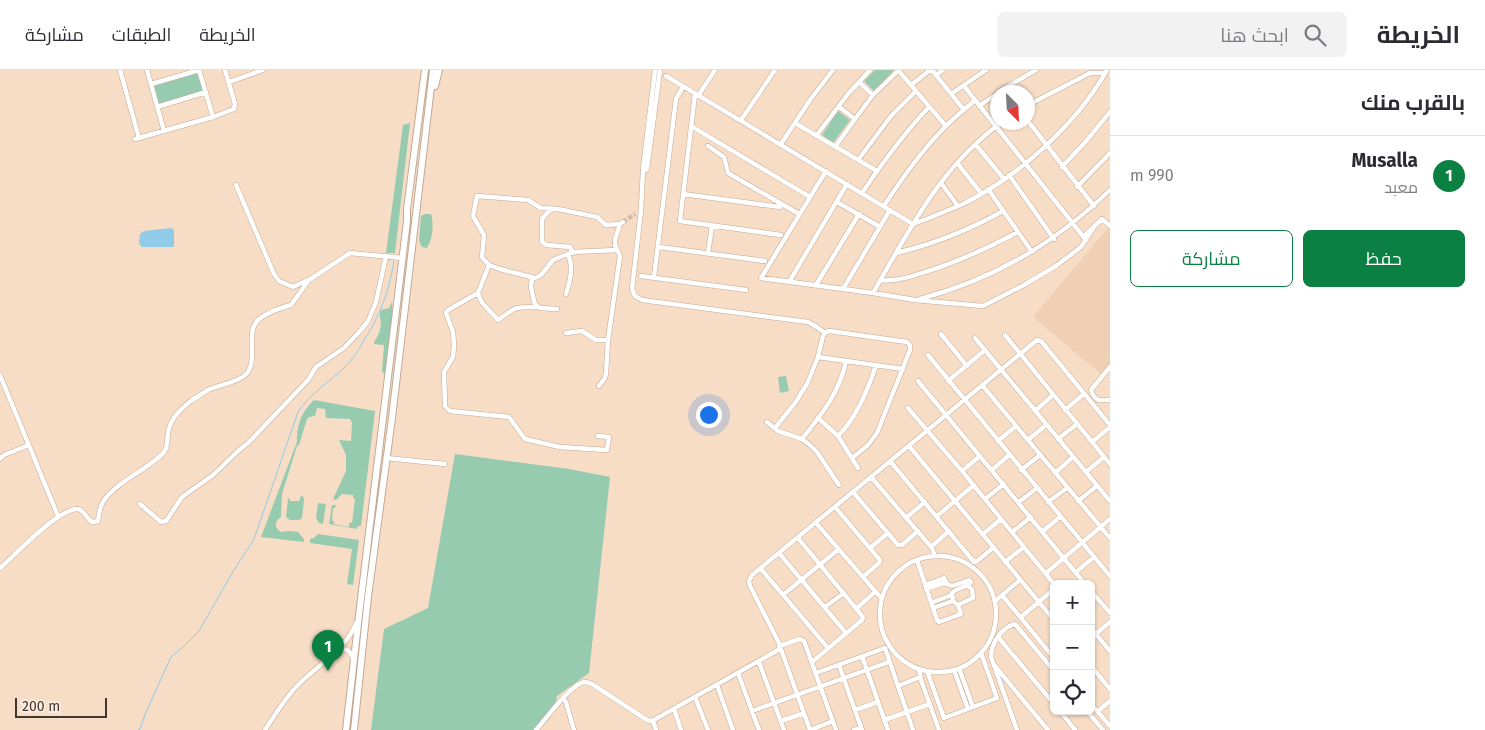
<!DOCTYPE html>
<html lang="ar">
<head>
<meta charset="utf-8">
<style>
  :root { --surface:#fff; --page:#f2f2f3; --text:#2b2b33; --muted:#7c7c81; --line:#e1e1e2; --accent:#0b8043 }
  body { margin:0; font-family:"Fira Sans",Cairo,sans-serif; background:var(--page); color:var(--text); direction:rtl }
  .controls { position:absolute; right:15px; bottom:15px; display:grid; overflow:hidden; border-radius:8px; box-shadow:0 1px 4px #0004 }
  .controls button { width:45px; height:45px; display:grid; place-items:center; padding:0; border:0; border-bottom:1px solid var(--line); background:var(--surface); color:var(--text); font:25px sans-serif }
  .compass { position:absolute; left:990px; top:15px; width:45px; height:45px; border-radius:50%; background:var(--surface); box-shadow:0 1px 4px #0004; rotate:156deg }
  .scale { position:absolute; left:15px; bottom:12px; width:92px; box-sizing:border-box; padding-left:5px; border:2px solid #42372f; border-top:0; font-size:14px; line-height:18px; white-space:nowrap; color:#42372f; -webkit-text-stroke:4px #fcebde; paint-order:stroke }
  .you { position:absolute; left:708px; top:344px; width:18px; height:18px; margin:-12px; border:4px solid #fff; border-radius:50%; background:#1a73e8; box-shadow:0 0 0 8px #1a73e833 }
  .badge { display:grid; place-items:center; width:32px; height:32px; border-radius:50%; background:var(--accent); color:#fff; font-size:16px; font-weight:700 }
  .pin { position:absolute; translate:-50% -41px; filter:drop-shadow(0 1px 2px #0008) }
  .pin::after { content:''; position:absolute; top:26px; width:18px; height:15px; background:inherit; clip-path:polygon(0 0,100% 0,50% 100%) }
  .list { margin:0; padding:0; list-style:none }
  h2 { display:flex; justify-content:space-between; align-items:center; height:65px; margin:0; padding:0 20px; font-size:21px }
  h2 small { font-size:16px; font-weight:400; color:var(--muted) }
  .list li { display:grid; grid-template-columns:32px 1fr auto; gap:15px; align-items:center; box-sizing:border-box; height:80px; padding:0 20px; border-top:1px solid var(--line) }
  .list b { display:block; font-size:19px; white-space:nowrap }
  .list p { margin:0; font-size:16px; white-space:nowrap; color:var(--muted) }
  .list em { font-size:16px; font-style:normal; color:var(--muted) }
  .actions { display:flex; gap:10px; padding:15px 20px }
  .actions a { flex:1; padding:11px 0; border:1px solid var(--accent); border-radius:8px; text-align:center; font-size:18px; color:var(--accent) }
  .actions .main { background:var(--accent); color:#fff }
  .icon { flex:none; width:28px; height:28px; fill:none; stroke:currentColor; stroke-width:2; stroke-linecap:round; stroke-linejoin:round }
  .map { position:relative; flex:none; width:1110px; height:660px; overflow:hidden; direction:ltr }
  header { display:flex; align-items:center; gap:30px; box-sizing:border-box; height:70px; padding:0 25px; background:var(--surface); border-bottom:1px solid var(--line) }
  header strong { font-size:24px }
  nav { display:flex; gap:28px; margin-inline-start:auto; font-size:18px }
  .search { width:350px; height:45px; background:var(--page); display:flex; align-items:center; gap:12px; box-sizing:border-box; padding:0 18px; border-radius:8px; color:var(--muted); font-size:19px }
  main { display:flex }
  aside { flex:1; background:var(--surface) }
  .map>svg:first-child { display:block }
</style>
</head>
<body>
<header>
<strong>الخريطة</strong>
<div class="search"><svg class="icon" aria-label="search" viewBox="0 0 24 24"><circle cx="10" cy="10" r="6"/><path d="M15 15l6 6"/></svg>ابحث هنا</div>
<nav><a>الخريطة</a><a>الطبقات</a><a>مشاركة</a></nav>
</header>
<main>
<aside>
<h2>بالقرب منك<small></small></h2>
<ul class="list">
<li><span class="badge">1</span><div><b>Musalla</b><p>معبد</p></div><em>990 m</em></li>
</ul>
<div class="actions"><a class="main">حفظ</a><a>مشاركة</a></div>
</aside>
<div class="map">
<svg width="1110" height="660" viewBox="0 0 1110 660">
  <rect width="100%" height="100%" fill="#f7dcc6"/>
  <path fill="#f0d0b5" d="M 1108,158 L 1110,160 L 1110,293 L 1101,304 L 1033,247 Z"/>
  <path fill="#96cbb0" d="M 875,0 L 894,0 L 874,21 L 864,11 Z
    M 198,3 L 203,21 L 158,34 L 153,17 L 154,16 Z
    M 838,41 L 850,50 L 833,73 L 822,65 Z
    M 410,53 L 395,183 L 386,183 L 403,55 Z
    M 425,144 L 431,144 C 434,155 433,168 427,178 L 422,177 L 419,171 L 421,146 Z
    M 392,232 L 393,246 L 385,305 L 382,301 L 384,275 L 374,274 L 374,272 C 378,267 381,259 381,252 C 380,247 379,245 381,240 L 389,238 Z
    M 786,306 L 789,321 L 780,323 L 778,307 Z
    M 314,330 L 375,341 L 361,456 L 358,456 L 357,459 L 329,454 L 332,435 L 336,435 L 335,438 L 333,438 L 332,451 L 334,451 L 334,454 L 349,457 L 349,453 L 352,453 L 355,429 L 353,428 L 353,425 L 342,424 L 336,430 L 333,429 L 346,401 L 346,385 L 339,370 L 351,371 L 352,353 L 350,349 L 326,348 L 325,339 L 317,338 L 315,346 L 309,347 L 307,349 L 299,375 L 297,376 L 282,424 L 281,447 C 274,451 274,458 281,462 L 289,461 L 298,462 L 304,469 L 304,472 L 261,467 L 297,372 C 296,356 302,341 314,330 Z
    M 455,384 L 569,399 L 610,407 L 589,603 L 557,626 L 556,633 L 533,660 L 371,660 L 384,559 L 428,538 Z
    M 301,426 L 303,426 L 304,430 L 302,448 L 299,450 L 290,450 L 286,447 L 288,429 L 290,428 L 290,431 L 299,431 Z
    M 318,433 L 326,434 L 323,454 L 319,453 L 316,448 Z
    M 318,464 L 359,470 L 353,515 L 347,514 L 352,479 L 310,473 L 310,469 L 314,468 Z"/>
  <path fill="#91cbe8" d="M 171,158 L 174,160 L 174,177 L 142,177 L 139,174 L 140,164 L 144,161 Z"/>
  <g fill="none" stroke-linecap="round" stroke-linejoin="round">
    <path stroke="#91cbe8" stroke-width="1" d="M 138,660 L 140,659 L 146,642 L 171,587 L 183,577 L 199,561 L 234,500 L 254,469 L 298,342 C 310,324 329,312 345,297 C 352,290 358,281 363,272 C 380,246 389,222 394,191"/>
    <path stroke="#d3bba8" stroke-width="4.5" stroke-dasharray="4.5 2" stroke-linecap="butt" d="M 623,152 L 635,144"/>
    <g stroke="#c3a994" stroke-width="5.5">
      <path id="minor" d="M 120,0 L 139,68
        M 147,0 L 164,61
        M 655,0 L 643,99 L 644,101 L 647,99 L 660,0
        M 898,0 L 946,56
        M 932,0 L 964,40
        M 936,5 L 943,0
        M 666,6 L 913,154 C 930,148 946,141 963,134 C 1019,106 1076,55 1107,0
        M 229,12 L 263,0
        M 859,12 L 873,25
        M 151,14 L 199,0 L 213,47
        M 911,15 L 930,0
        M 964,16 L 1086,170
        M 998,22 L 1036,0
        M 695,24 L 680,151 L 781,165
        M 951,24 L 986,0
        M 698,26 L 715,0
        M 1028,35 L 1090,3 L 1105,3
        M 979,36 L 998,23
        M 157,37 L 206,22
        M 839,37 L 855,49
        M 741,50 L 775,0
        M 1028,51 L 1094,136
        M 795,53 L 877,101
        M 691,56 L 810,127
        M 816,66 L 848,24 L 870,0
        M 135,69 L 213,47 L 234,39 L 235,34 L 225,0
        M 781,74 L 810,30 L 833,0
        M 976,75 L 1004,109
        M 708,76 L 724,87 L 728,103 L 799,144
        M 835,77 L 855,49 L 873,25 L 899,0
        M 858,90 L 891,46 L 916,21
        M 957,93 L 981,123
        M 1062,97 L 1087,70 L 1110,42
        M 643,101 L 641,140 L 632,219 L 635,226 L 642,230 L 808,252 L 817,257 L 825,263
        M 826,101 L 761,208 L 873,223 L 915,230 L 983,236 L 1024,215 L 1056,196 L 1081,177 L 1094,157
        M 1009,105 L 1054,169
        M 941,113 L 958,136
        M 236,115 L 274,204 L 279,211 L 293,217 L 308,210
        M 1077,117 L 1110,83
        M 988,119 L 1032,182
        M 862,123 C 883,92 903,64 929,37
        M 683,124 L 780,137
        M 837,132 L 880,157
        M 884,136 C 902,108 922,80 946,56 C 955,47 965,39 975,30
        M 554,139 L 549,141 L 542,149 L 542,172 L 547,175 L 570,177 L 573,183
        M 1083,167 L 1102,149 L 1110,156
        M 659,177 L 765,191
        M 617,180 L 573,182 L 553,190 L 541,205 L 535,208 L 500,199 L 489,195 L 482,187 L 484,165 L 473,146 L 477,126 L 528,130 L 541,138 L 558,139 L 597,147 L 606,155 L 620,154 L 623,152
        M 708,183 L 712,156
        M 896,183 C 934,174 969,160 1003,141
        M 641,206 L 746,220
        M 532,207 L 531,217 L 534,231 L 535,234 L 540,238 L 557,239
        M 654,207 L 676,29 L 683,17
        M 880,210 C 895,212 911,207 925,202 C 958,192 988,178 1018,162
        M 789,212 L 847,114
        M 816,215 L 859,144
        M 843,219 L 890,140
        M 478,223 L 489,195
        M 873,223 C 910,159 940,97 1002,52
        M 566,224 C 570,211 574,197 568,184
        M 920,229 C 995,209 1055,173 1110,120
        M 538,237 C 515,237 517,236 498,250 C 491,241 480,234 478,223 L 448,240 L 446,243 L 453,262 L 454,275 L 453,287 L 444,302 L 445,336 L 450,341 L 509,347 L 525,369 L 560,377 L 607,380 L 609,367 L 598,366
        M 566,263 L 582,261 L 596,270 L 608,270
        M 941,264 L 967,296
        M 1005,265 L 1110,394
        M 975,268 L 1110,431
        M 928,285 L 1110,506
        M 818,287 L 903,299
        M 1110,297 L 1091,320 L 1093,325 L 1098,330 L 1110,330
        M 0,305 L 58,446
        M 918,311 L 1085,514
        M 948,311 L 985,280
        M 982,315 L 1110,468
        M 599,316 L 605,308 L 606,303 L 608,270 L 620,186 L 615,175 L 615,170 L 620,154
        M 908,338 L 962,401 L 1054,514
        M 1065,340 L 1084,324
        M 1035,341 L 1053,325
        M 818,348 L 838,366 L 858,398
        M 767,352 L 778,361 L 802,369 L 811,376 L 817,382 L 839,415
        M 775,358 L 795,333 L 807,314 L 818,287 L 823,266 L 826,262 L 830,261 L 907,272 L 910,275 L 910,280 L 877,363 L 868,375 L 852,388
        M 838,366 C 857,347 868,320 876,295
        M 802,369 C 821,345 840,322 846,291
        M 1058,369 L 1077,354
        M 1028,370 L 1046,355
        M 998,371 L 1016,356
        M 1092,372 L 1110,357
        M 909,376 L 1054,550
        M 386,388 L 445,394
        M 0,389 L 4,385 L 29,375
        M 890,391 L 974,492 L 977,491 L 993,478
        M 992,400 L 1009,385
        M 1021,400 L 1040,385
        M 962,401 L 980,386
        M 1086,402 L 1104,387
        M 1055,403 L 1073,387
        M 871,407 L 932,478 L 935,486
        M 853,422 L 898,475 L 902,475 L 918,461
        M 985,429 L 1004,414
        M 1078,431 L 1097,416
        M 1019,432 L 1037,418
        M 1048,432 L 1067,418
        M 140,434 L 161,452 L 166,451 L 182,427 L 213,405 L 238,381 L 249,372 L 308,310 L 316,297 L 344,278 L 361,260 L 368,251 L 376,232 L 386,186
        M 835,437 L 880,490 L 879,493 L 863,507
        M 937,446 L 974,415
        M 907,447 L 925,432
        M 816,453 L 882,529
        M 1043,461 L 1060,447
        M 1012,462 L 1031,447
        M 983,464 L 1001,449
        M 798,468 L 863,547 L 862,550 L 812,592
        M 931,477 L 949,461
        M 870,478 L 888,463
        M 779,483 L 846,563
        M880 544a58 58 0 1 1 116 0a58 58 0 1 1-116 0Z
        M 917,490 L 937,550 L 939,552 L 961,544 L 958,535 L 953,531 L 952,523 C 957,517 967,518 971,512 L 969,510 L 952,516 L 944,513 L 926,519
        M 1005,492 L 1024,477
        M 0,498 C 16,484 59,438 78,439 C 84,440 87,449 92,452 L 98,451 C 99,446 99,441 101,436 C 109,415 150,399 164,382 C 168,377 167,369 168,363 C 170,348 181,339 192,330 C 197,327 203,323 208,320 C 220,314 233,314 244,306 C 261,293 243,263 259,249 C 269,242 279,238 291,235 L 309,210 L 350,183 L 402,188
        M 761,499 L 828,578
        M 1076,502 L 1094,487
        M 1046,503 L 1110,449
        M 925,515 L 944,508 L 947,514
        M 1091,521 L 1110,543
        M 783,525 L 839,479
        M 1002,525 L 1054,588
        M 995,531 L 1020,510
        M 931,533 L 951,525
        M 958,535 L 973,528 L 972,519 L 966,515
        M 825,537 L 844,523
        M 857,538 L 875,522
        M 933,538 L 953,531
        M 1021,547 L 1054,519
        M 1091,558 L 1110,581
        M 998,567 L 1054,634
        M 1091,568 L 1110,552
        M 779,576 L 800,569 L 804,571 L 836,660
        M 885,578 L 913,660
        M 337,581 C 345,577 351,580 353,589
        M 862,586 L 888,660
        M 759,592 L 784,660
        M 839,595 L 862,660
        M 995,596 L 1048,660
        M 1091,596 L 1110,619
        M 959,598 L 973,637
        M 919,600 L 921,610 L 939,660
        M 954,600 L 968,639
        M 927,601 L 944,648 L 997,628 L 981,583
        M 738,603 L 759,660
        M 816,603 L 885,578
        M 717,615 L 733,660
        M 898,616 L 920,607
        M 695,627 L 708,660
        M 563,628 L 566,632 L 574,660
        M 1091,634 L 1110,656
        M 674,639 L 681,660
        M 855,640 L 878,632
        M 752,641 L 889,592
        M 1060,641 L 1075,660
        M 1087,641 L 1103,660
        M 1098,641 L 1110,631
        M 884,650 L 930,634
        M 653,651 L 656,660
        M 781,651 L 804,643
        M 265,660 C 275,645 285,628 297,616 C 315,597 347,579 356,553
        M 536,660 C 546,649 570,615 584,612 C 588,612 588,612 592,614 L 647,650 L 652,651 L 780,579
        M 810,660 L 778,571 L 750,516 L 749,511 L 752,505 L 1037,270 L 1041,271 L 1110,355
        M 810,660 L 833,651
        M 854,660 L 861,658
        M 1017,660 L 991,587 C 991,573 1002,557 1015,554 L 1054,601"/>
    </g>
    <g stroke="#c3a994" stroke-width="8">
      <path id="highway" d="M 435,16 L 439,0
        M 346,660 L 359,545 L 407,151 L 407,139 L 425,0
        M 354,660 L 368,527 L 392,348 L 433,0"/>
    </g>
    <use href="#minor" stroke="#fff" stroke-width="4.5"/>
    <use href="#highway" stroke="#fff" stroke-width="6"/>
  </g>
</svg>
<div class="controls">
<button>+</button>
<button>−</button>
<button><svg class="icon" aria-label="locate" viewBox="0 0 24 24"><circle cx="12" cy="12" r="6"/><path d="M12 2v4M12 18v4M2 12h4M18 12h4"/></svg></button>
</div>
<svg class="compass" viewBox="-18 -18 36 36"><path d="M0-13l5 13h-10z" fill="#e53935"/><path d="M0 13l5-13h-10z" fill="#7c7c81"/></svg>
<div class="scale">200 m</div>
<div class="you"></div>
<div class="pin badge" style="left:328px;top:601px">1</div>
</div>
</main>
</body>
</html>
